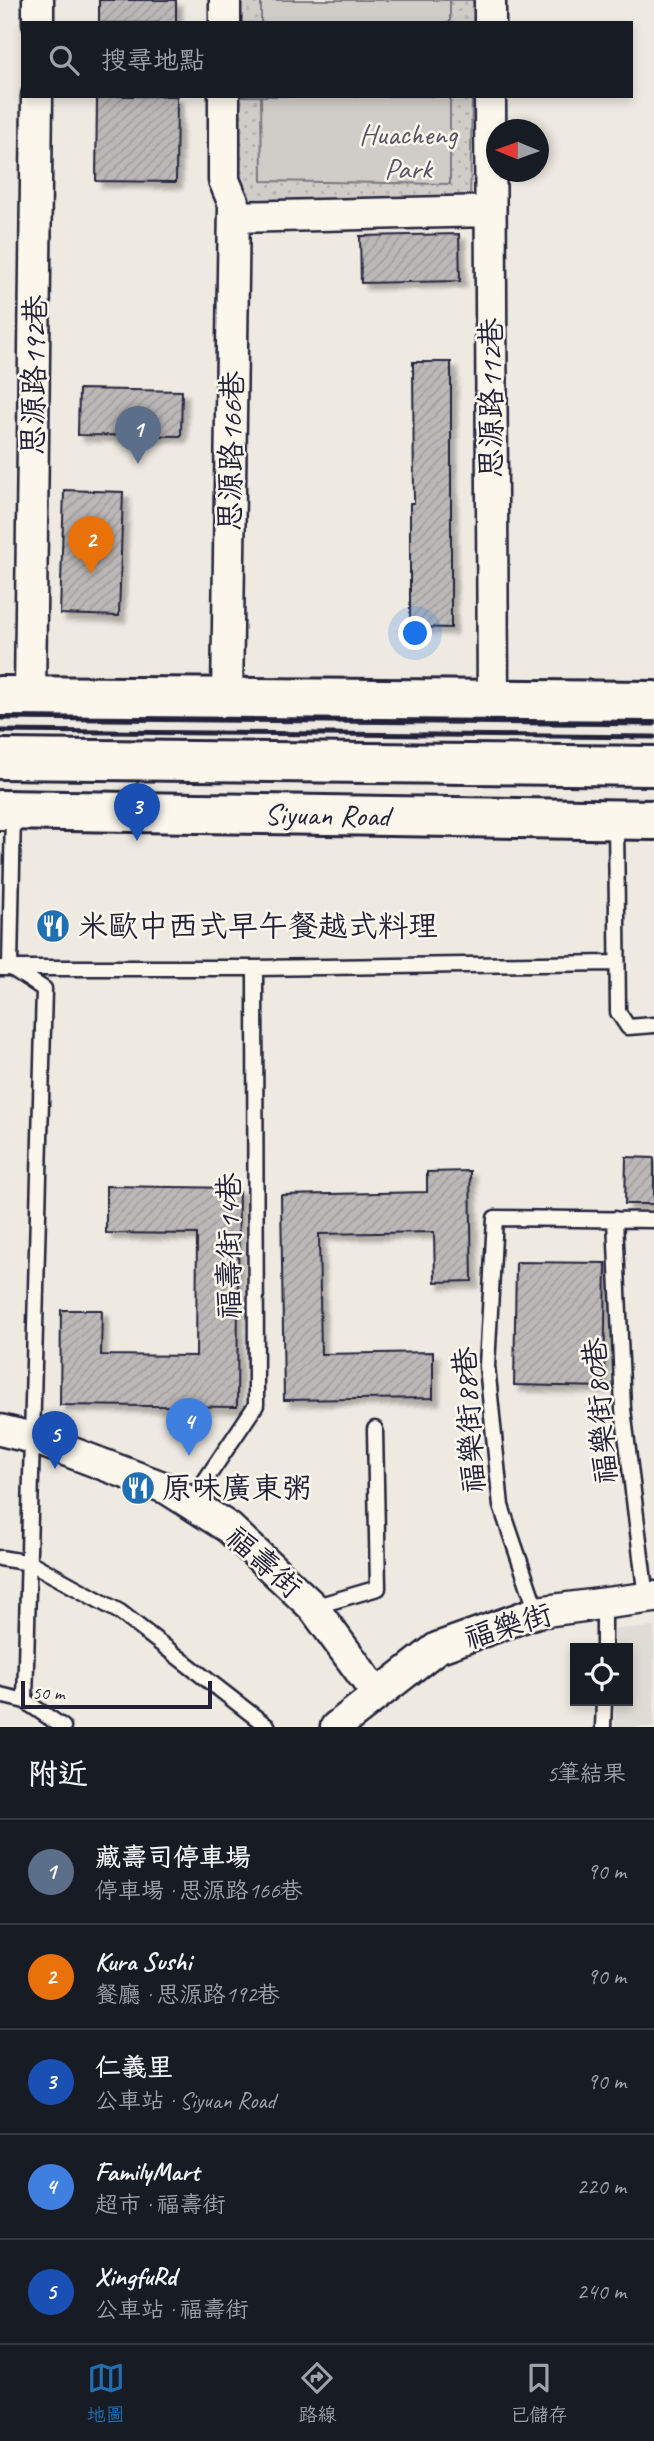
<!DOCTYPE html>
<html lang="zh-TW">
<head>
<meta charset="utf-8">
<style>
  :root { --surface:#171b24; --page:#242831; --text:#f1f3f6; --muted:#9ea1a6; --line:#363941; --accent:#1f6fb2 }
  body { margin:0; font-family:Caveat,"LXGW WenKai TC",sans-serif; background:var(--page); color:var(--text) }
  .controls { position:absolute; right:21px; bottom:21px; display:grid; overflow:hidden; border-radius:0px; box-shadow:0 4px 10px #0003 }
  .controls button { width:63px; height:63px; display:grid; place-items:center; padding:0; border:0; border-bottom:2px solid var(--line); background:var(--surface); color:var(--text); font:35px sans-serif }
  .compass { position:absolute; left:486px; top:119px; width:63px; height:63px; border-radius:50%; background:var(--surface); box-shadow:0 4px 10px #0003; rotate:271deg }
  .scale { position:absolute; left:21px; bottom:18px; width:191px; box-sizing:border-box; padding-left:7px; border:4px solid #22223b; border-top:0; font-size:19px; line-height:24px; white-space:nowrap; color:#22223b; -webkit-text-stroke:5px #fbf7ec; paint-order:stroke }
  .you { position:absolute; left:416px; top:634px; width:24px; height:24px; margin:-18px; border:5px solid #fff; border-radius:50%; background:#1a73e8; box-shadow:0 0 0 10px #1a73e833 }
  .badge { display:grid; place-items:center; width:46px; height:46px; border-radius:50%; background:var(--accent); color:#fff; font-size:23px; font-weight:700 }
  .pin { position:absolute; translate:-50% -58px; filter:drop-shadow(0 2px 4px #0008) }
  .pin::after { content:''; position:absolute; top:37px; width:24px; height:21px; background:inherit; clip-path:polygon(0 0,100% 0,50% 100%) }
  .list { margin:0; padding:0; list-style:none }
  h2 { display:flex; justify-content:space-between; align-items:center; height:91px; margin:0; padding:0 28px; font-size:30px }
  h2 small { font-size:23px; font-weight:400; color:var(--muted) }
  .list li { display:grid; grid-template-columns:46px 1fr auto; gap:21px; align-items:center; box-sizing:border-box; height:105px; padding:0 28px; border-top:2px solid var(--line) }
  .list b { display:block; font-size:26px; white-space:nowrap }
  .list p { margin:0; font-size:23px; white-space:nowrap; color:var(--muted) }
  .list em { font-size:23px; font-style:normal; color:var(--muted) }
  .icon { flex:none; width:38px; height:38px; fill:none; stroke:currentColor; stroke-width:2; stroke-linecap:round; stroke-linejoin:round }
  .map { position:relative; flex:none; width:654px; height:1727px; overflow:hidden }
  .search { position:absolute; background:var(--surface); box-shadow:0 4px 10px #0003; left:21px; right:21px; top:21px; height:77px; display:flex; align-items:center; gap:18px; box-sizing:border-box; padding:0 24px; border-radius:0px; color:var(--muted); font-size:26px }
  .sheet { height:616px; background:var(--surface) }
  nav { display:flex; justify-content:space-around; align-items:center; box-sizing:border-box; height:98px; border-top:2px solid var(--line); background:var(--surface); font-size:19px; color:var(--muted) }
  nav a { display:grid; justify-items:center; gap:4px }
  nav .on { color:var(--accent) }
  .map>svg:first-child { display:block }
</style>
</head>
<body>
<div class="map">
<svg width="654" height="1727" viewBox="0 0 654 1727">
  <defs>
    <pattern id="green-dots" width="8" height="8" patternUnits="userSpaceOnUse" patternTransform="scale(1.75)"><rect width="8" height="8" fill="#d0cdc9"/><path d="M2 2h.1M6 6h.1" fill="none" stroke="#b2b0ae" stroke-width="1.8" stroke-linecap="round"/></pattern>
    <pattern id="building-hatch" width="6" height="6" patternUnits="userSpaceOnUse" patternTransform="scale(1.75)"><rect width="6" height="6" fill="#bcb8b8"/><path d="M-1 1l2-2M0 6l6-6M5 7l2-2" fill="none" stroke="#a19e9f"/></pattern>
    <filter id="shadow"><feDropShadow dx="6" dy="6" stdDeviation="2" flood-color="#0004"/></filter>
  </defs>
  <rect width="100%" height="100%" fill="#eeeae2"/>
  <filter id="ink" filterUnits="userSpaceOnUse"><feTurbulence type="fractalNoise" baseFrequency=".0143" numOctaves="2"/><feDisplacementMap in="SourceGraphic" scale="14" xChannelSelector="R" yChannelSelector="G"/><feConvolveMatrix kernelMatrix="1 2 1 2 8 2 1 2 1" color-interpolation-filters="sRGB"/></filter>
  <g filter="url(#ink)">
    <path fill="#dfdbd5" d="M 654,1627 L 654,1727 L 615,1727 L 615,1701 L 628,1701 L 628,1648 L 615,1648 L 615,1629 Z"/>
    <path fill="url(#green-dots)" stroke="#797882" stroke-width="2" d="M 240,0 L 474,0 L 474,23 L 240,23 Z
      M 240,96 L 472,96 L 470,208 L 240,202 Z"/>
    <path fill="#d0cdc9" stroke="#797882" stroke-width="2" d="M 261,0 L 450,0 L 450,23 L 261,23 Z
      M 261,96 L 450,96 L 450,184 L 262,181 Z"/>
    <path fill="url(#building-hatch)" stroke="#22223b" stroke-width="2" filter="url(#shadow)" d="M 99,0 L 176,0 L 176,23 L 99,23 Z
      M 97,96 L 177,96 L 176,182 L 96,181 Z
      M 459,234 L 460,281 L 361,283 L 360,236 Z
      M 413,362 L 451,362 L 451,628 L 410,627 L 410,503 L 414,503 Z
      M 79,389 L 182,391 L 181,436 L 78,435 Z
      M 64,490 L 123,492 L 119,616 L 60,614 Z
      M 626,1157 L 654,1158 L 654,1204 L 625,1204 Z
      M 470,1171 L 472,1281 L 435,1282 L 434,1232 L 319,1234 L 321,1354 L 433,1352 L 433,1398 L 284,1400 L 281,1195 L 427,1192 L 427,1172 Z
      M 106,1186 L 239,1188 L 237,1407 L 60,1405 L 61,1310 L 102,1310 L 101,1355 L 196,1356 L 197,1234 L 106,1233 Z
      M 516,1262 L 606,1263 L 604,1387 L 514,1385 Z"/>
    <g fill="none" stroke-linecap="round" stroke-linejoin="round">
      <g stroke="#22223b" stroke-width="19">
        <path id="lane" d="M 13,811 L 10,967 L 44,989 L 25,1701
          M 616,821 L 618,1012 L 628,1027 L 654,1025
          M 0,968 L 255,968 L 616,963
          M 615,1219 L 623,1409 L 646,1598
          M 190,1503 L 256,1405 L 255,968
          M 0,1558 L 31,1563 L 120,1612 L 268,1727
          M 313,1607 L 378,1588 L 375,1429
          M 537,1612 L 501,1506 L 487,1366 L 495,1218 L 654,1220
          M 604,1648 L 604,1603
          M 0,1695 L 25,1701 L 63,1727
          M 603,1727 L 604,1701"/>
      </g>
      <g stroke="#22223b" stroke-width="35">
        <path id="street" d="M 490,0 L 490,23
          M 38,23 L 38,0
          M 225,23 L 225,0
          M 224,96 L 224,180 L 234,204 L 227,698
          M 490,96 L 493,700
          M 234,217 L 490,211
          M 30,696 L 37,96
          M 0,1430 L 33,1438 L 168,1489 L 229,1528 L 313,1607 L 376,1693
          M 336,1727 L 437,1648 L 537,1612 L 654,1597"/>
      </g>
      <g stroke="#22223b" stroke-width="44">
        <path id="secondary" d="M 0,696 L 654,701
          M 0,759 L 654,766
          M 0,810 L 654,820"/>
      </g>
      <use href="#lane" stroke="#fbf7ec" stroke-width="14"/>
      <use href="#street" stroke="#fbf7ec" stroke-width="30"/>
      <use href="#secondary" stroke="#fbf7ec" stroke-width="38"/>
      <path stroke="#22223b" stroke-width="5" d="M 0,718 L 654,724
        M 0,731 L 654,737"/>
    </g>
  </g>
  <defs>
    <g id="restaurant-disc" transform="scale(1.75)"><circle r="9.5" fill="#1f6fb2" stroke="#fbf7ec"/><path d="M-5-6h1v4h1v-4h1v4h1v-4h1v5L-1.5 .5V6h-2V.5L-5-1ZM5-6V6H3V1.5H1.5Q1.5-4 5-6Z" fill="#fff"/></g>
  </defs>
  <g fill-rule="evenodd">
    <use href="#restaurant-disc" x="53" y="926"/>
    <use href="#restaurant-disc" x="138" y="1488"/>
  </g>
  <g text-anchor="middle" stroke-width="5" stroke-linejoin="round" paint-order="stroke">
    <g font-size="30" fill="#565566" stroke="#fbf7ec">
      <text x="408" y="144">Huacheng<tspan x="408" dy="34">Park</tspan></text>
    </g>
    <g font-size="30" fill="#22223b" stroke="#fbf7ec">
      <text transform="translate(34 375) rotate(-89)" y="10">思源路192巷</text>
      <text transform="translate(491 398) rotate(-90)" y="10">思源路112巷</text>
      <text transform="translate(231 451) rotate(-89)" y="10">思源路166巷</text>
      <text transform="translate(327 815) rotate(1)" y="10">Siyuan Road</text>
      <text transform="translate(229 1246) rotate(-90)" y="10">福壽街14巷</text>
      <text transform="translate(600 1411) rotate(-95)" y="10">福樂街80巷</text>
      <text transform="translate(469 1420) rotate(-94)" y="10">福樂街88巷</text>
      <text transform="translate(264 1562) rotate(42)" y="10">福壽街</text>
      <text transform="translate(508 1626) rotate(-17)" y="10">福樂街</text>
    </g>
    <g font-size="30" fill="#22223b" stroke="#fbf7ec" text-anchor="start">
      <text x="78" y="936">米歐中西式早午餐越式料理</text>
      <text x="162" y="1498">原味廣東粥</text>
    </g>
  </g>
</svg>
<div class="controls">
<button><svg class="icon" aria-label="locate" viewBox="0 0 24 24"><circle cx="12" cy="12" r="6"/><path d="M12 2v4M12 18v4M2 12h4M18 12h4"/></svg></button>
</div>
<svg class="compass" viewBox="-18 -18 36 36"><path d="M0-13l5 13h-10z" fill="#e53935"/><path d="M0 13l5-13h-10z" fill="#9ea1a6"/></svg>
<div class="scale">50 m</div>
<div class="you"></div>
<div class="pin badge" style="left:138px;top:464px;background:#5c6f8a">1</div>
<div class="pin badge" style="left:91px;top:574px;background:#e8710a">2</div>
<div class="pin badge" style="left:137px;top:841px;background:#1a4fb4">3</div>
<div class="pin badge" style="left:189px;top:1456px;background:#3f7fe0">4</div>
<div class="pin badge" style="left:55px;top:1469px;background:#1a4fb4">5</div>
<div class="search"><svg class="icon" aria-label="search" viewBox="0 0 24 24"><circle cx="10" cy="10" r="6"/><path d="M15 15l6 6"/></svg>搜尋地點</div>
</div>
<section class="sheet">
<h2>附近<small>5筆結果</small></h2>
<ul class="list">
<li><span class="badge" style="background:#5c6f8a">1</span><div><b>藏壽司停車場</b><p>停車場 · 思源路166巷</p></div><em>90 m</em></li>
<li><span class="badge" style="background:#e8710a">2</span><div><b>Kura Sushi</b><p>餐廳 · 思源路192巷</p></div><em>90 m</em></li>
<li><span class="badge" style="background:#1a4fb4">3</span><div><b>仁義里</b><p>公車站 · Siyuan Road</p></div><em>90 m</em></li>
<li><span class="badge" style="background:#3f7fe0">4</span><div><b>FamilyMart</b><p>超市 · 福壽街</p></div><em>220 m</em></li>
<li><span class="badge" style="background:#1a4fb4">5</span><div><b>XingfuRd</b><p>公車站 · 福壽街</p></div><em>240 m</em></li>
</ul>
</section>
<nav>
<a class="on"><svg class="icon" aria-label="map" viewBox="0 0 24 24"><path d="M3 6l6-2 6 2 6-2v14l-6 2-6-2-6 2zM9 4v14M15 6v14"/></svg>地圖</a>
<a><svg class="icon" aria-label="directions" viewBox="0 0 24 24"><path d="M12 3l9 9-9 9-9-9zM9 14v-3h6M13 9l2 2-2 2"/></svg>路線</a>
<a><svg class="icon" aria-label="saved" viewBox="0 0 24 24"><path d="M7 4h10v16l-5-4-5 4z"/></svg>已儲存</a>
</nav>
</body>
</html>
